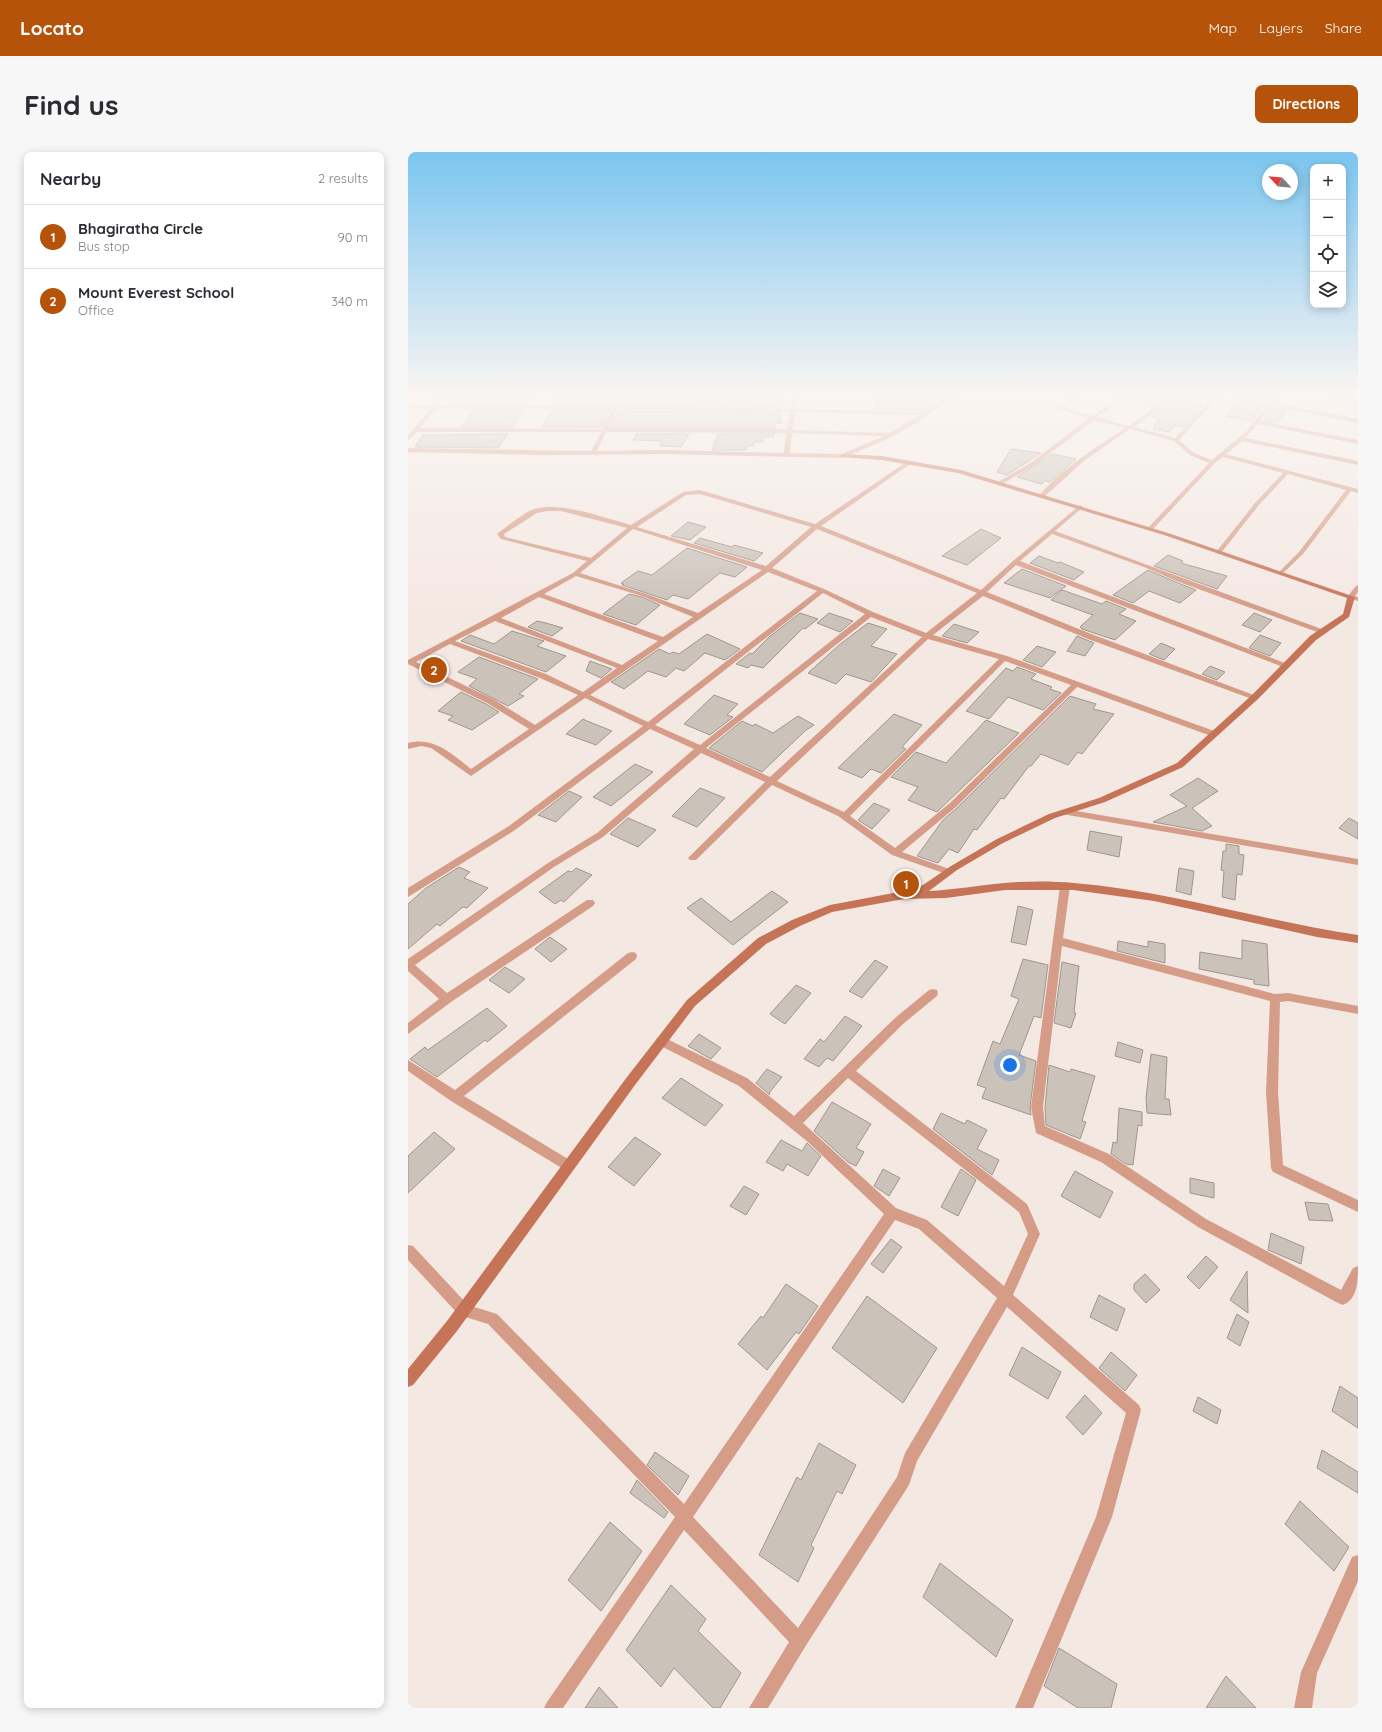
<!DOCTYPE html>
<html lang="en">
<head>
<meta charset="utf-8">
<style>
  :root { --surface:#fff; --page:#f7f7f7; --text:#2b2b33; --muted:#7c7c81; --line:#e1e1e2; --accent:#b45309 }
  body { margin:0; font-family:Quicksand,sans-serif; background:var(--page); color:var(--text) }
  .controls { position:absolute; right:12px; top:12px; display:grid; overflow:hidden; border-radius:8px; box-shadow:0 2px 10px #0003 }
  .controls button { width:36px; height:36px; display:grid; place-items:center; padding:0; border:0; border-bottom:1px solid var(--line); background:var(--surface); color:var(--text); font:20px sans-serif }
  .compass { position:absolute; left:854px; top:12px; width:36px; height:36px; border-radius:50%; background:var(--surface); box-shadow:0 2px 10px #0003; rotate:296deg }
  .you { position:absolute; left:602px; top:913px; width:14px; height:14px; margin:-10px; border:3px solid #fff; border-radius:50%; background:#1a73e8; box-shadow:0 0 0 6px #1a73e833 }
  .badge { display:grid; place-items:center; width:26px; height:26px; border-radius:50%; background:var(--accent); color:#fff; font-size:13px; font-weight:700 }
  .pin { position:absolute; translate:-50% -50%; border:2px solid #fff; box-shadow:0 1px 4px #0006 }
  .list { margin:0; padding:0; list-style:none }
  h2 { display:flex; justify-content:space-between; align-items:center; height:52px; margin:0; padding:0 16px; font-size:17px }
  h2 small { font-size:13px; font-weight:400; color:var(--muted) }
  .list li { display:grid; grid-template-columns:26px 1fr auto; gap:12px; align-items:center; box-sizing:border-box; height:64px; padding:0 16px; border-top:1px solid var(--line) }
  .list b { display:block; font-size:15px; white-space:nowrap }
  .list p { margin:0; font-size:13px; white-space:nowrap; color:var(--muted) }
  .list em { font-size:13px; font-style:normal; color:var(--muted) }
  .icon { flex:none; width:22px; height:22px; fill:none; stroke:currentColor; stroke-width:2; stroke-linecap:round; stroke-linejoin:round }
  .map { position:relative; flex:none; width:950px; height:1556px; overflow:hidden; border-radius:8px }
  header { display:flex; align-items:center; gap:24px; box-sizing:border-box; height:56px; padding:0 20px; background:var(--accent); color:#fff }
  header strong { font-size:19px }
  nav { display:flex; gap:22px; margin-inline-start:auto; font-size:14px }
  .intro { display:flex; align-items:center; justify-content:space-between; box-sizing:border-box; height:96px; padding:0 24px }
  h1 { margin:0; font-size:28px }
  .button { padding:10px 18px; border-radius:8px; background:var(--accent); color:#fff; font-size:14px; font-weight:700 }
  main { display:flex; gap:24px; padding:0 24px }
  aside { flex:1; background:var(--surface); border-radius:8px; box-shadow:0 2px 10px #0003 }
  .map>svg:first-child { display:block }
</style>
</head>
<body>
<header>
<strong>Locato</strong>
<nav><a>Map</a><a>Layers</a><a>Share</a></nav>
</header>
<div class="intro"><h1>Find us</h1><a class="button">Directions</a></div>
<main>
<aside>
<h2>Nearby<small>2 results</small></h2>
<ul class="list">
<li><span class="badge">1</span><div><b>Bhagiratha Circle</b><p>Bus stop</p></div><em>90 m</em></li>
<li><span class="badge">2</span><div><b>Mount Everest School</b><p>Office</p></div><em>340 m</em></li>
</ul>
</aside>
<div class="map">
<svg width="950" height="1556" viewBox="0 0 950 1556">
  <rect width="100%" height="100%" fill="#f4e8e3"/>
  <path fill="#cbc2ba" stroke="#9f968e" d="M 47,241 L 128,241 L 120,252 L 39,252 Z
    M 154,241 L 210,241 L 205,252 L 147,252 Z
    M 218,241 L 255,241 L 255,243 L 284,241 L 375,241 L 374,255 L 213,253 Z
    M 724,241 L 759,241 L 744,255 L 716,248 Z
    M 768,241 L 799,241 L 790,259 L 775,275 L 766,274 L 762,280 L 745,277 L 751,267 L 743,265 Z
    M 491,242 L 521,242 L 522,254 L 517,258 L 467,257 L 469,244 Z
    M 837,242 L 862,247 L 843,269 L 818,264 L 830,246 L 834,247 Z
    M 865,256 L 878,258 L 869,271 L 855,268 Z
    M 66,258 L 116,258 L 105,275 L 53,275 Z
    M 144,258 L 202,258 L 193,275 L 134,275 Z
    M 210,259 L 373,261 L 373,271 L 367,271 L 367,276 L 202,276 Z
    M 100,282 L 90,296 L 7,295 L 15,283 Z
    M 228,282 L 281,282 L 273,295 L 252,294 L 254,289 L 225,288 Z
    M 310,282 L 366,282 L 366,285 L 355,285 L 355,290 L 346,290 L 345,294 L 339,294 L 338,298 L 304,298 Z
    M 603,297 L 633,301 L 599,323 L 589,320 Z
    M 644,302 L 668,307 L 642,330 L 637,329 L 634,332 L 609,325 Z
    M 280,370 L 298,375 L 282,388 L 263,384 Z
    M 573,377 L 593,386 L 559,413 L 534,404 Z
    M 292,386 L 324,395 L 326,393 L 355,401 L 346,409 L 286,391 Z
    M 279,396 L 339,415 L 327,425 L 312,421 L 280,447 L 265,443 L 259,448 L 214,433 L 216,432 L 213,431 L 230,419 L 244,423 Z
    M 760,403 L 775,409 L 773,411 L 819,424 L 809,437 L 746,414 Z
    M 631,404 L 650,411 L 652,410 L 676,420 L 666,428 L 622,411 Z
    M 614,417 L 658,434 L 642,446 L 596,431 Z
    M 740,418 L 770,431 L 788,438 L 772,451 L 741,439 L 725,451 L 705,443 Z
    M 654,438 L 694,452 L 698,449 L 718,457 L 711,462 L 728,469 L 707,488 L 674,477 L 672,475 L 685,463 L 643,448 Z
    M 221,442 L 234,445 L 252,453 L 228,473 L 195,462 Z
    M 392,461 L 410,467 L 397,477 L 395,476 L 355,516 L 343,513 L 340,516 L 328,512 L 342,501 L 344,502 L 361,485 Z
    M 421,461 L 445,469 L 432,480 L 409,471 Z
    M 846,461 L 864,468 L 852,480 L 834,473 Z
    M 129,469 L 138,471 L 155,476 L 144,484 L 120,475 Z
    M 460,471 L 479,477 L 463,494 L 489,502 L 463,530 L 438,522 L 428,532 L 400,521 L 431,493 Z
    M 546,472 L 571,480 L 559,491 L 534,484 Z
    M 104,479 L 136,489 L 129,494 L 158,504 L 138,520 L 53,489 L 62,483 L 86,492 Z
    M 299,482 L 332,497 L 317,508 L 297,501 L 276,519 L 268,516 L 258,525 L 240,519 L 216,537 L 203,530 L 251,497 L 262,502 L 265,500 L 271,502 Z
    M 852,483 L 873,491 L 862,504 L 841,496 Z
    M 669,484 L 686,491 L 677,504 L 659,499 Z
    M 753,491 L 767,497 L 756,508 L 741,502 Z
    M 629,494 L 648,500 L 634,515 L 615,508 Z
    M 71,505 L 130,527 L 111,542 L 116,544 L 100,554 L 61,534 L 69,527 L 50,520 Z
    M 182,509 L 204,517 L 193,526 L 178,519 Z
    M 802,514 L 817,520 L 809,528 L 794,522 Z
    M 609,515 L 628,522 L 623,527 L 644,535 L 642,537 L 653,541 L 635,558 L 600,545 L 581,567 L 558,559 L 598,516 L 605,519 Z
    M 53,540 L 78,552 L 91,560 L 64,578 L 40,568 L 45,564 L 30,559 Z
    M 306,543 L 330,552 L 319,563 L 325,565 L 302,583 L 276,572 Z
    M 662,544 L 688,552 L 685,557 L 706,562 L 674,602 L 670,600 L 660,613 L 633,602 L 623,614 L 621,614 L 596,647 L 593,646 L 569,678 L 566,677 L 550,701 L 541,697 L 530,711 L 509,704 L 535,668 L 549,656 Z
    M 486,562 L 514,573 L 494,595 L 498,597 L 473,621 L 463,617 L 454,626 L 430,616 Z
    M 390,564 L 406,573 L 398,578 L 354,620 L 301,596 L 334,569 L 345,574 L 347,572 L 365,581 Z
    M 175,567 L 179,569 L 204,579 L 188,593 L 158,582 Z
    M 578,568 L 611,581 L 529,660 L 500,648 L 510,635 L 483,625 L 508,600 L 538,611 Z
    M 227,612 L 245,620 L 203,654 L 185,645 Z
    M 790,626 L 810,639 L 784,656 L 804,674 L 794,679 L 745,670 L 779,654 L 762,643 Z
    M 292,636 L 317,646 L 289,675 L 264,664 Z
    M 161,639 L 174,645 L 148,670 L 130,663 Z
    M 466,651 L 482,658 L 464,677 L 450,668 Z
    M 220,666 L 248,678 L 230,695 L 202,682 Z
    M 941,666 L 950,671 L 950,687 L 931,676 Z
    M 682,679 L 714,685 L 711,705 L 679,698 Z
    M 818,692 L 831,694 L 831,702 L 836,703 L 834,723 L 829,722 L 827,748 L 814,745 L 816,719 L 813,718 L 815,699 L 818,699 Z
    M 51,715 L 62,720 L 56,726 L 80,736 L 59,756 L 55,755 L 32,774 L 29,772 L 0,797 L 0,752 L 18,736 Z
    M 168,716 L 184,723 L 156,750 L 153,748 L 147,752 L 131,740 L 160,719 L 164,720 Z
    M 771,716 L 786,719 L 783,743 L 768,739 Z
    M 364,739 L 380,750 L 325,793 L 279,756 L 293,746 L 323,770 Z
    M 610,754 L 625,758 L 618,793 L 603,790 Z
    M 142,785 L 159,797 L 143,810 L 127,797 Z
    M 834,788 L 859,792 L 861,834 L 846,832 L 846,828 L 791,817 L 792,800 L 834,807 Z
    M 710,789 L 740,795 L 740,789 L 757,792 L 757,811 L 709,799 Z
    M 615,807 L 640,813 L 633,866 L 626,864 L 611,903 L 628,909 L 622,955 L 623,963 L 574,946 L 578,936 L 569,933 L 585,889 L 592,892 L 611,847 L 603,844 Z
    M 467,808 L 480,815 L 454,846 L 441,839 Z
    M 654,810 L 671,814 L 666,861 L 668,861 L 663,876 L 646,871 Z
    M 97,815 L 117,827 L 101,841 L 81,828 Z
    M 388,833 L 403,841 L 377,872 L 362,862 Z
    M 79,856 L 99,874 L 79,890 L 77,888 L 29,925 L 2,907 L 17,895 L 20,898 Z
    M 437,864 L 454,874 L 425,909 L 419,906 L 411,915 L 396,907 L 412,887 L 416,890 Z
    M 291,882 L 313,896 L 303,907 L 280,894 Z
    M 710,890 L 735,898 L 732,911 L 707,904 Z
    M 743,902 L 759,905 L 757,947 L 761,947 L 763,963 L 739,961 L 738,946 Z
    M 641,913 L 662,920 L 663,917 L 687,924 L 674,969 L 678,970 L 672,987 L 638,973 L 637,955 Z
    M 359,917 L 374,925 L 361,941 L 362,943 L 348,931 Z
    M 273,926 L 315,953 L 297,974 L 254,946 Z
    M 424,950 L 463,972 L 448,996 L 456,1000 L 448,1014 L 440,1010 L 406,979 Z
    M 711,956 L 734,960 L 734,974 L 730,973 L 725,1013 L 718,1012 L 703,1002 L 705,990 L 709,991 Z
    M 533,961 L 557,972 L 559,968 L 579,978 L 569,997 L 591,1008 L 584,1023 L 525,977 Z
    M 26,980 L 47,997 L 0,1041 L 0,1004 Z
    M 227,985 L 253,1002 L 226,1034 L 200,1015 Z
    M 373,988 L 394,999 L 399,991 L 413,1004 L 400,1024 L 379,1012 L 375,1019 L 358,1010 Z
    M 475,1017 L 492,1026 L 481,1044 L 466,1034 Z
    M 553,1017 L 568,1028 L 550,1064 L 533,1055 Z
    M 667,1019 L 705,1040 L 692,1066 L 653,1044 Z
    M 782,1026 L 806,1031 L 806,1046 L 782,1041 Z
    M 336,1034 L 351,1042 L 338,1063 L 322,1054 Z
    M 897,1050 L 920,1052 L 925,1069 L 901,1068 Z
    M 863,1081 L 896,1095 L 893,1112 L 860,1098 Z
    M 483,1087 L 494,1095 L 475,1121 L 463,1112 Z
    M 798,1104 L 810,1115 L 791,1137 L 779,1125 Z
    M 839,1119 L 840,1161 L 822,1148 Z
    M 737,1122 L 752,1138 L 738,1151 L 726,1138 L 726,1132 Z
    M 378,1132 L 410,1154 L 391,1182 L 388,1180 L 359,1218 L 330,1192 L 353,1164 L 355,1166 Z
    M 691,1143 L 717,1157 L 709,1179 L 682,1165 Z
    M 459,1144 L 529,1196 L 495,1251 L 424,1196 Z
    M 829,1162 L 841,1170 L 832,1194 L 819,1186 Z
    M 614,1195 L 653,1220 L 640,1247 L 601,1223 Z
    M 703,1200 L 729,1223 L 717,1239 L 691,1216 Z
    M 932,1234 L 950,1246 L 950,1276 L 924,1259 Z
    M 677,1243 L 694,1261 L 675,1283 L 658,1265 Z
    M 790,1245 L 813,1258 L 809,1272 L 785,1259 Z
    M 411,1291 L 448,1313 L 434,1342 L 429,1339 L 403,1393 L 406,1396 L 390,1430 L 351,1403 L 389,1325 L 393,1328 Z
    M 914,1298 L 950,1320 L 950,1341 L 909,1316 Z
    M 247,1300 L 281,1324 L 270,1343 L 239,1313 Z
    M 229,1328 L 260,1360 L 256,1366 L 222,1341 Z
    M 892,1349 L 941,1395 L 926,1419 L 877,1372 Z
    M 202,1370 L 234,1399 L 193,1459 L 160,1428 Z
    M 532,1411 L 605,1468 L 588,1505 L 515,1445 Z
    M 263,1433 L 298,1467 L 290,1479 L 333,1521 L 312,1556 L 305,1556 L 266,1516 L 253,1535 L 218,1498 Z
    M 651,1496 L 709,1532 L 703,1556 L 670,1556 L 636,1534 Z
    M 818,1524 L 848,1556 L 798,1556 Z
    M 191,1535 L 210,1556 L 177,1556 Z"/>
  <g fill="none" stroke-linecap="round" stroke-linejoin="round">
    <path fill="#d59d88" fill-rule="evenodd" d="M 35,241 L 40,241 L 30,254 L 206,254 L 212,241 L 217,241 L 211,254 L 383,257 L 386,241 L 392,241 L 388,257 L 516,260 L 543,241 L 549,241 L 507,272 L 475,289 L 435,306 L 258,302 L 135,303 L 0,300 L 0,296 L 183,299 L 193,280 L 9,280 L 0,289 L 0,283 L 22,257 L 0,257 L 0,253 L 25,254 ZM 28,257 L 204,257 L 194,277 L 12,276 ZM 209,257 L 382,260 L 379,277 L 200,277 ZM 388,260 L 512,263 L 481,281 L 384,278 ZM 198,280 L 376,281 L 378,281 L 376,301 L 258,298 L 189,299 ZM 384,281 L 476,284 L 434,302 L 382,301 Z
      M 670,241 L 676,241 L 657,256 L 684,264 L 717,241 L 723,241 L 689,265 L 721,274 L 742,258 L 762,241 L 767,241 L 746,261 L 726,275 L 767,286 L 809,241 L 814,241 L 771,288 L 786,301 L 804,308 L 839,279 L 845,269 L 847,268 L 868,241 L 873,241 L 866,251 L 950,267 L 950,271 L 864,254 L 852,269 L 950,288 L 950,292 L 850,272 L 837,286 L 950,309 L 950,313 L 834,289 L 818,302 L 950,337 L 950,341 L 943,339 L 895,402 L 873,423 L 870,421 L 891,400 L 938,338 L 880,322 L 851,353 L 813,401 L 811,402 L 808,400 L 809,399 L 847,351 L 875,321 L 815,305 L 807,311 L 744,378 L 740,378 L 740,376 L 801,311 L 782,303 L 766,289 L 722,277 L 677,308 L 636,345 L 632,345 L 631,344 C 654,316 687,296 717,276 L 686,268 L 628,312 L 594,332 L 590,332 L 590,330 L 624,310 L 681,266 L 650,257 Z
      M 907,241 L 918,241 L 950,247 L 950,251 Z
      M 500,309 L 505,310 L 413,374 L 573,438 L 605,409 L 672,353 L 675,355 L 674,356 L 647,379 L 919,479 L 912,481 L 771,430 L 736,415 L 644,382 L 612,409 L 882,513 L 881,515 L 875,515 L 608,413 L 579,440 L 686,483 L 851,545 L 847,547 L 844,547 L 680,487 L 575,444 L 525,483 L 599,504 L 809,580 L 810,582 L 806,585 L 803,584 L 669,535 L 548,655 L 494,700 L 544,718 L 546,720 L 541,723 L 484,703 L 430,664 L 364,633 L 288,708 L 282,708 L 280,706 L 282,704 L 357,630 L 293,601 L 195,685 L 146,715 L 7,813 L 39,841 L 179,748 L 185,748 L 187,751 L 185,754 L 43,850 L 0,882 L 0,871 L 31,847 L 0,819 L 0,807 L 140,711 L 189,681 L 286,597 L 242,577 L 107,678 L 0,745 L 0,736 L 101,674 L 235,574 L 177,546 L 63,624 L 23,596 L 13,594 L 0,597 L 0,591 C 26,584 44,602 63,617 L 121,577 L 79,551 L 0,512 L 0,508 L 165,421 L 179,409 L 93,387 L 89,382 L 90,381 C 100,374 115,361 126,357 C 152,349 197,366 223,373 L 275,340 L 292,338 L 407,372 ZM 292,342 L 403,375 L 358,414 L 229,375 L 278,343 ZM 139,359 L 153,359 L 219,376 L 183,406 L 97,385 L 96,382 L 129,361 ZM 225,377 L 354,418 L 290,461 L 238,442 L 172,421 ZM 409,377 L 569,441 L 518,481 L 465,460 L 416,437 L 364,416 ZM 360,420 L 409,439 L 240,570 L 182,543 ZM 168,424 L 234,444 L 285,465 L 255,485 L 136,442 ZM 415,441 L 457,462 L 292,593 L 247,573 ZM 131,445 L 250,489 L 214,513 L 93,466 ZM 463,465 L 514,485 L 362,625 L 298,596 ZM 87,469 L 209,516 L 175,540 L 138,522 L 47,489 ZM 520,487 L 591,507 L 436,660 L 369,629 ZM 42,492 L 132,526 L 170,543 L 127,573 L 85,547 L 8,510 ZM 597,509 L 663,533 L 542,651 L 487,696 L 442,664 Z
      M 950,433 L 950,440 L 947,444 L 950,445 L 950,449 L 941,446 L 939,445 L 948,434 Z
      M 657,657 L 950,707 L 950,713 L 654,662 L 653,660 Z
      M 657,730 L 662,734 L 655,786 L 867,842 L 880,841 L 950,854 L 950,862 L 880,849 L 872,850 L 870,940 L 875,1013 L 950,1048 L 950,1060 L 865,1020 L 863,1016 L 858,940 L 862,849 L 654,794 L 635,955 L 637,974 L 701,1002 L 798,1067 L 933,1138 L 945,1116 L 950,1114 C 950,1128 950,1147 935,1153 L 930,1151 L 790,1075 L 693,1010 L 628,981 L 623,955 L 652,734 Z
      M 224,800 L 228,801 L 229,804 L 228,807 L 56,944 L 165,1010 L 167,1014 L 165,1018 L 161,1020 L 157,1018 L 43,949 L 0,919 L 0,908 L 47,938 L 220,801 Z
      M 525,837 L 529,838 L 530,841 L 529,844 L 495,872 L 448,919 L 619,1052 L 632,1082 L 605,1143 L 731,1253 L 733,1258 L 704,1365 L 625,1556 L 607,1556 L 688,1365 L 718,1261 L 599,1155 L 509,1309 L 501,1333 L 397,1495 L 360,1556 L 341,1556 L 381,1490 L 276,1378 L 155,1556 L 136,1556 L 139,1550 L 267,1365 L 80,1172 L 51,1163 L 0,1108 L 0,1093 L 5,1094 L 60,1153 L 89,1162 L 276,1352 L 476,1062 L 400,990 L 331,934 L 249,892 L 248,889 L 249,886 L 253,884 L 257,886 L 339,926 L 386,964 L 487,866 L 521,838 ZM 440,926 L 611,1060 L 620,1082 L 596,1134 L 519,1068 L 488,1056 L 395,971 ZM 487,1068 L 511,1077 L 589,1146 L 497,1301 L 489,1325 L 390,1476 L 285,1365 Z
      M 950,1403 L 950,1429 L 909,1521 L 904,1556 L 886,1556 L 893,1520 L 944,1405 Z"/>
    <path fill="#c67457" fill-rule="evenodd" d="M 435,302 L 474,304 L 553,318 L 760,381 L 947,445 L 941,465 L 908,488 L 850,547 L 775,615 L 697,650 L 647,666 L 595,691 L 549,718 L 521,739 C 546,738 571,733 596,731 C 617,729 646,729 666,731 C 762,739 855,769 950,783 L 950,791 L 909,785 L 746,749 L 665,738 L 597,738 L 538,746 L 496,747 L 424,760 L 392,774 L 358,792 L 287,854 L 227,933 L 49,1179 L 5,1233 L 0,1235 L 0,1217 L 39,1169 L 219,925 L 279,848 L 350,786 L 384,768 L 422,753 L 496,739 L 506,739 L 543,714 L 589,687 L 641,662 L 691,646 L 769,611 L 844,543 L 902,484 L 935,462 L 939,446 L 756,383 L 550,321 L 474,308 L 433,305 L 432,304 Z"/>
  </g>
  <linearGradient id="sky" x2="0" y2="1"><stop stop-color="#7bc5f0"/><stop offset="0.53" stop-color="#faf5f2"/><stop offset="1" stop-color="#faf5f2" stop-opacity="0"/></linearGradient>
  <rect width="950" height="459" fill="url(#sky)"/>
</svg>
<div class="controls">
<button>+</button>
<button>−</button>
<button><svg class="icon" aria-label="locate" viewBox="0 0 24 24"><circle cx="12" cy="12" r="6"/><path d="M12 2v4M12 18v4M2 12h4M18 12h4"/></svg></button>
<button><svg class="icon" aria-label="layers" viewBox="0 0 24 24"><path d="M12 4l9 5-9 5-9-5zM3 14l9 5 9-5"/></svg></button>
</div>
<svg class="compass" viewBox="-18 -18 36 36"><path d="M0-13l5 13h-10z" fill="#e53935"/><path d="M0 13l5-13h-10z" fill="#7c7c81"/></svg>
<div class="you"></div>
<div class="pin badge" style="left:498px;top:732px">1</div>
<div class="pin badge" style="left:26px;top:518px">2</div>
</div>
</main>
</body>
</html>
